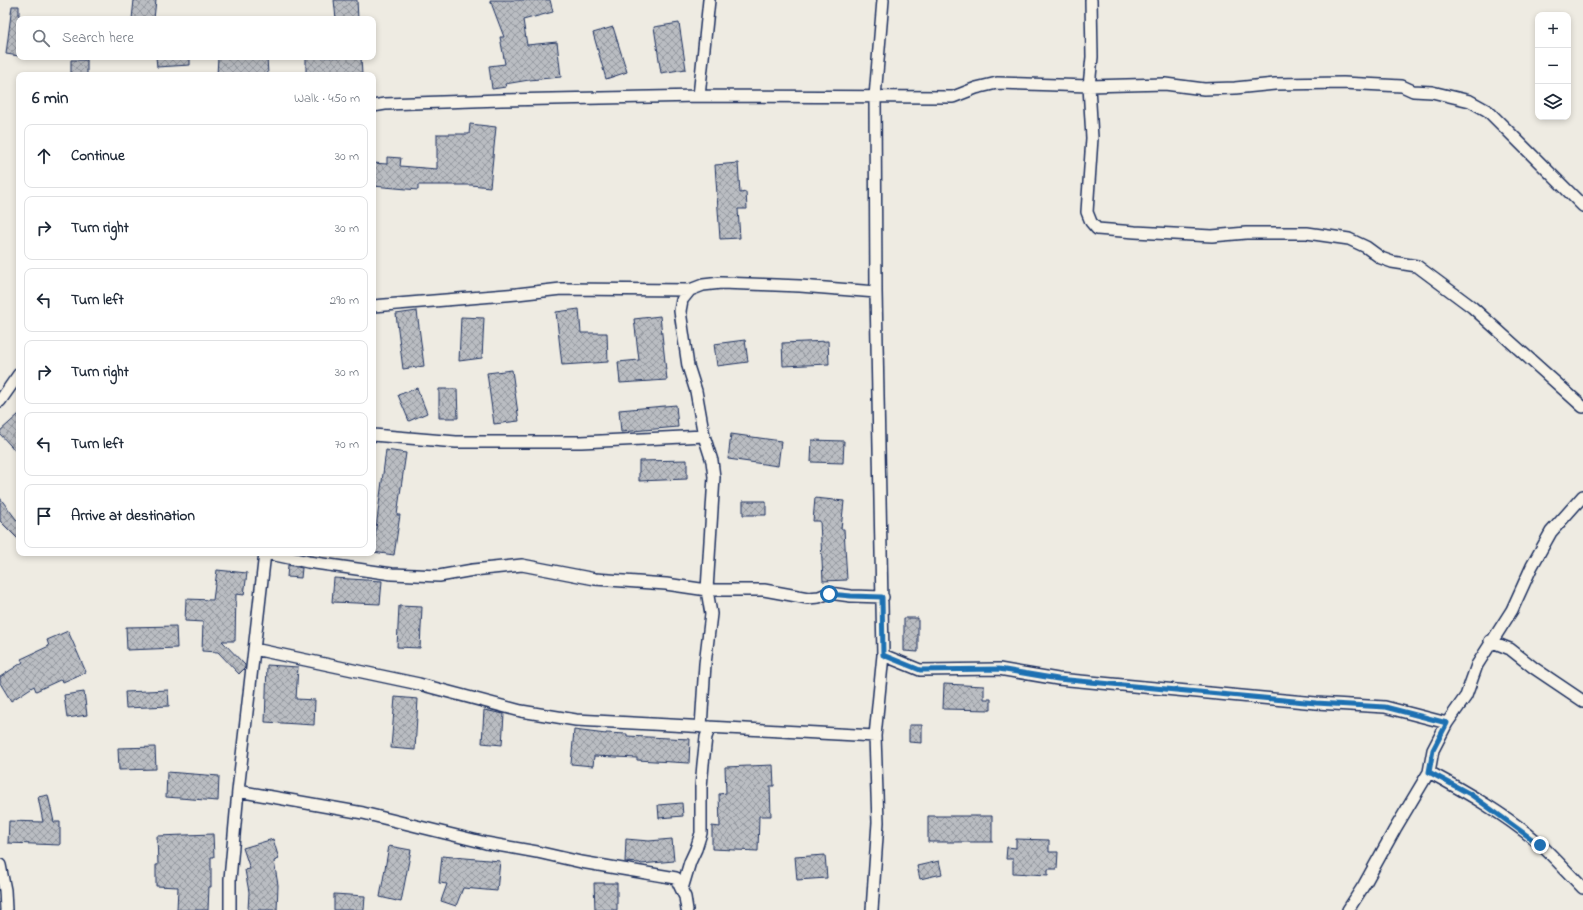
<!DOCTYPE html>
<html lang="en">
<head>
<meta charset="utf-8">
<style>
  :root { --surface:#fff; --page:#f6f6f7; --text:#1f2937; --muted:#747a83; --line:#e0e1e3 }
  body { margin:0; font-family:"Indie Flower",sans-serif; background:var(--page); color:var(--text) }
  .controls { position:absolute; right:12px; top:12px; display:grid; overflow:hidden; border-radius:8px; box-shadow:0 2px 6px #0003 }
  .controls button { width:36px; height:36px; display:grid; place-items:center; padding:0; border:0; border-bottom:1px solid var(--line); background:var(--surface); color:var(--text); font:20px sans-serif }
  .stop { position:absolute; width:12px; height:12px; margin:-9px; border:3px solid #1f6fb2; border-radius:50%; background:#fff }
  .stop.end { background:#1f6fb2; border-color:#fff; box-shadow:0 1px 4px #0008 }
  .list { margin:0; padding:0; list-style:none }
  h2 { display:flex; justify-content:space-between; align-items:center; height:52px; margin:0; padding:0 16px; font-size:17px }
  h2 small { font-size:13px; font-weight:400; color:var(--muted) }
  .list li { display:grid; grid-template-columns:26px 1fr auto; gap:12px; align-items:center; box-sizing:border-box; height:64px; margin:0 8px 8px; padding:0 8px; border:1px solid var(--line); border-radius:8px }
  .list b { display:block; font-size:15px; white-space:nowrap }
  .list em { font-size:13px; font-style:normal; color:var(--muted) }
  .icon { flex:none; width:22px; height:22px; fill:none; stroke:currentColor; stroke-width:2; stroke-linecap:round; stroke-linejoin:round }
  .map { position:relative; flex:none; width:1583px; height:910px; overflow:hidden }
  .search { position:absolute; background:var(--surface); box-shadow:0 2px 6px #0003; left:16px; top:16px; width:360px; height:44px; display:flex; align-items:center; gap:10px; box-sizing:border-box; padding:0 14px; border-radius:8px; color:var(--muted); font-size:15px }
  .panel { position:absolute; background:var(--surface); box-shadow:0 2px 6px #0003; left:16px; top:72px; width:360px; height:484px; border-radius:8px }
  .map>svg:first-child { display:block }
</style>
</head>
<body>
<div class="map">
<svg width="1583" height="910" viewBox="0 0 1583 910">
  <defs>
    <pattern id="building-cross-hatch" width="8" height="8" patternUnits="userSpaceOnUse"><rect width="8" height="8" fill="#babdc2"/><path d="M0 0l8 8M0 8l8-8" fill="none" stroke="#969aa1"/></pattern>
  </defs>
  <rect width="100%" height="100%" fill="#eeebe2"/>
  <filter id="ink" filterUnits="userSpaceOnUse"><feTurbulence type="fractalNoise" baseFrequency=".025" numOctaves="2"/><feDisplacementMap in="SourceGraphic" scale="8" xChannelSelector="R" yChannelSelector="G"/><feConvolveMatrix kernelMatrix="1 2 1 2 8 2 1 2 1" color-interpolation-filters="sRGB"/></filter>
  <g filter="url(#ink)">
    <path fill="url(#building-cross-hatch)" stroke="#1b2f5e" d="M 134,0 L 156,0 L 154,19 L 132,19 Z
      M 334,0 L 357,0 L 358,19 L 336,19 Z
      M 490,0 L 550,0 L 553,12 L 523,20 L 527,45 L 557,42 L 561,77 L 529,80 L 505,84 L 506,87 L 492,89 L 489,66 L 505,64 L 500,37 L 504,37 Z
      M 12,6 L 19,6 L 19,56 L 6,54 Z
      M 679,23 L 686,69 L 661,73 L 654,27 Z
      M 613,27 L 627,72 L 606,79 L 593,33 Z
      M 156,57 L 190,57 L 190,65 L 157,67 Z
      M 218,57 L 267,57 L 268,75 L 217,75 Z
      M 306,57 L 361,57 L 362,75 L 306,75 Z
      M 71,60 L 87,60 L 87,75 L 71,75 Z
      M 470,124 L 496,127 L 490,187 L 471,185 L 418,185 L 418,190 L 373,186 L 373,163 L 387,164 L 387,157 L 401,158 L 400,166 L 437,169 L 437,134 L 469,134 Z
      M 738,163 L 740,193 L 746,192 L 747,209 L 738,209 L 740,238 L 720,239 L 715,165 Z
      M 579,309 L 581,333 L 607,333 L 608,362 L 562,365 L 556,312 Z
      M 417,311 L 424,366 L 403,369 L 396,314 Z
      M 660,316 L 667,380 L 620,383 L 618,362 L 639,360 L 634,319 Z
      M 461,317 L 484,318 L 482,358 L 459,361 Z
      M 745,340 L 748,362 L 717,366 L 714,344 Z
      M 828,341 L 829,364 L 783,366 L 782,343 Z
      M 512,370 L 519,421 L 494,424 L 487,373 Z
      M 417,388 L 427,413 L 409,421 L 398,395 Z
      M 439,389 L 457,389 L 458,418 L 439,418 Z
      M 676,405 L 678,427 L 621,432 L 619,410 Z
      M 19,414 L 19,455 L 0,434 L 0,431 Z
      M 731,434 L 781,441 L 778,466 L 728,459 Z
      M 812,440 L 844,441 L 843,463 L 811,462 Z
      M 386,450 L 406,453 L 397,515 L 400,515 L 394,555 L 373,552 Z
      M 687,460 L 687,479 L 639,481 L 639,461 Z
      M 0,498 L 19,523 L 19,540 L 0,521 Z
      M 815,498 L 844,501 L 841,529 L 844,529 L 847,580 L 823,581 L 820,521 L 813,521 Z
      M 743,501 L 766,501 L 766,515 L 743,515 Z
      M 288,565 L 302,568 L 301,578 L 287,577 Z
      M 217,570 L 247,573 L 244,595 L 236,594 L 235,641 L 222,641 L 245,665 L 245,668 L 239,674 L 218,652 L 202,651 L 203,622 L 185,621 L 186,599 L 213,600 Z
      M 334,578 L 382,581 L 380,604 L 332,602 Z
      M 399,606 L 422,607 L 420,648 L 397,647 Z
      M 904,618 L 918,618 L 918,652 L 904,651 Z
      M 176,626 L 177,648 L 127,650 L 126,627 Z
      M 68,631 L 86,672 L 63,682 L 62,679 L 36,691 L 34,686 L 11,701 L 0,683 L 0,677 L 23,662 L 21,659 L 49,646 L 47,640 Z
      M 267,665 L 298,667 L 296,699 L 315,700 L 314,725 L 265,722 Z
      M 944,684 L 984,686 L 984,699 L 991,699 L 991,710 L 943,709 Z
      M 168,690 L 169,706 L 126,708 L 125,692 Z
      M 84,692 L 87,715 L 67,718 L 64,695 Z
      M 395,697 L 418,699 L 415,750 L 391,748 Z
      M 484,710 L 504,714 L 502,745 L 482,743 Z
      M 909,725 L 922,725 L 922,743 L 909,742 Z
      M 574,730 L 606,734 L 606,733 L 627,734 L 627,736 L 690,739 L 689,763 L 637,760 L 637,758 L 594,756 L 593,766 L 571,764 Z
      M 155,747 L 156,769 L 119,770 L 118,748 Z
      M 773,765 L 774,786 L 770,786 L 771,816 L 759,816 L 758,851 L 712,849 L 712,826 L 720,827 L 719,794 L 726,793 L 725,767 Z
      M 167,772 L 219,776 L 218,801 L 166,797 Z
      M 48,795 L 54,822 L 60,822 L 60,845 L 8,843 L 9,821 L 43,822 L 38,797 Z
      M 682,803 L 683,816 L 659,818 L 658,805 Z
      M 928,816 L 992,816 L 992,842 L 928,842 Z
      M 213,834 L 214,857 L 211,857 L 211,887 L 209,887 L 208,910 L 177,910 L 178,887 L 156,886 L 156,865 L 158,865 L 157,836 Z
      M 273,839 L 279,859 L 274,861 L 278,885 L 277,910 L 248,910 L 249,892 L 245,870 L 250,869 L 243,848 Z
      M 626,839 L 649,841 L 672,839 L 674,861 L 641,864 L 640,863 L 625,862 Z
      M 1016,839 L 1049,840 L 1049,852 L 1058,852 L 1057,869 L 1048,869 L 1048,875 L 1013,873 L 1013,859 L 1006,859 L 1007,847 L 1016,848 Z
      M 389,846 L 411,850 L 401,902 L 380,897 Z
      M 825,855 L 827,878 L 797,880 L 795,857 Z
      M 442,856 L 500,861 L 497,891 L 463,888 L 456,906 L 441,901 L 447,884 L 439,883 Z
      M 939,861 L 942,874 L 920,879 L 917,866 Z
      M 594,883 L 617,883 L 617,910 L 595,910 Z
      M 334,894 L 365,896 L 364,910 L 334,910 Z"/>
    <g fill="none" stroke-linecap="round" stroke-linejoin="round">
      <g stroke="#1b2f5e" stroke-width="14">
        <path id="street" d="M 1091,0 L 1092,57 L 1089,86 L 1092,138 L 1087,212 L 1091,222 L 1097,229 L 1135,232 L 1212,236 L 1246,233 L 1307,233 L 1349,239 L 1366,247 L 1381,258 L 1392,262 L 1417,266 L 1472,307 L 1583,407
          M 699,96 L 709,0
          M 373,106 L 385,104 L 501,100 L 699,96 L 953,97 L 976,88 L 997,83 L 1089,86 L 1165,84 L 1204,89 L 1235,88 L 1275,84 L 1343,83 L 1402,86 L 1413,91 L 1432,92 L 1470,101 L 1488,111 L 1583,206
          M 373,306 L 517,294 L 561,289 L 690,290
          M 0,401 L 19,374
          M 373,435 L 456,442 L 581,442 L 704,436 L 712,461 L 714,477 L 707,590 L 711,614 L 705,664 L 701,727
          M 704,436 L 696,391 L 688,366 L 680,311 L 682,300 L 690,290 L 703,285 L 721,283 L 800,286 L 876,292
          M 266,553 L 308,562 L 392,574 L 439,576 L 473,570 L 522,565 L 595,579 L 666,584 L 707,590 L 764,590 L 808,598 L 819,597 L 829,593 L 851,596 L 883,597
          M 1490,641 L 1510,649 L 1534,668 L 1583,701
          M 254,649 L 419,684 L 521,711 L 576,720 L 875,736
          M 883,655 L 920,670 L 999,669 L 1058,679 L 1316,703 L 1385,707 L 1447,723
          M 1429,772 C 1468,793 1506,815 1540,844 C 1555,858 1569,874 1583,888
          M 238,791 L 363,813 L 486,843 L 537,852 L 581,862 L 676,878 L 685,897 L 687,910
          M 0,865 L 5,890 L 6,910
          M 682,889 L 690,862 L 696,849 L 701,833 L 701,787 L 703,764 L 706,737 L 710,727
          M 230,910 L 230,879 L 238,791 L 265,553
          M 872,910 L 878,822 L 875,736 L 883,655 L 876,292 L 875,97 L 883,0
          M 1348,910 L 1364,885 L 1395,829 L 1429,772 L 1433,750 L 1447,723 L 1466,696 L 1477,665 L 1512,610 L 1532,566 L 1551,532 L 1583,496"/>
      </g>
      <use href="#street" stroke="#f7f3e8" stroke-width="11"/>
    </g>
  </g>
  <g fill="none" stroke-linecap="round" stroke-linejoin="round" filter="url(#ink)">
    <path stroke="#1f6fb2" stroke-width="5" d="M 829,594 L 851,596 L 882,597 L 883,655 L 920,670 L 999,669 L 1058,679 L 1316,703 L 1385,707 L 1447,723 L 1433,750 L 1429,772 L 1470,794 L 1540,845"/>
  </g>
</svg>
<div class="controls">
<button>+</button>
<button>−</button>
<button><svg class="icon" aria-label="layers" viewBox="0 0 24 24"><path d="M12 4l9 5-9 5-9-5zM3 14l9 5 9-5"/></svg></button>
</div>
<div class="stop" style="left:829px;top:594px"></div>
<div class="stop end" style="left:1540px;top:845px"></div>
<div class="search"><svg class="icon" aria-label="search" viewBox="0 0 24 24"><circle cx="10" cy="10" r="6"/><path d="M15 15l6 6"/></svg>Search here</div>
<section class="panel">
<h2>6 min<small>Walk · 450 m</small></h2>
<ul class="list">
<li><svg class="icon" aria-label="ahead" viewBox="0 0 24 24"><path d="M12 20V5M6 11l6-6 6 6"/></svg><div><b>Continue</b></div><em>30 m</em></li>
<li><svg class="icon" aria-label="right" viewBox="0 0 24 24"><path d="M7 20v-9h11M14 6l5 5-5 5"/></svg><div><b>Turn right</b></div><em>30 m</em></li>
<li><svg class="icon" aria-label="left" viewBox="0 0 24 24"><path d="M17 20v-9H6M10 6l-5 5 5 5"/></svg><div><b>Turn left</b></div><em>290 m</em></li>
<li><svg class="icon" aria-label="right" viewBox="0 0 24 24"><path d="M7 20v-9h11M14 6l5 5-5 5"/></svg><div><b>Turn right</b></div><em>30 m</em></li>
<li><svg class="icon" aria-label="left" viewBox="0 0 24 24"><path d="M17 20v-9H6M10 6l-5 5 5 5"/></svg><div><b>Turn left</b></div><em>70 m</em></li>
<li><svg class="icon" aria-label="arrive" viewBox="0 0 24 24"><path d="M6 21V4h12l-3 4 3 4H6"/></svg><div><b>Arrive at destination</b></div></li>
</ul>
</section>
</div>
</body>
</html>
